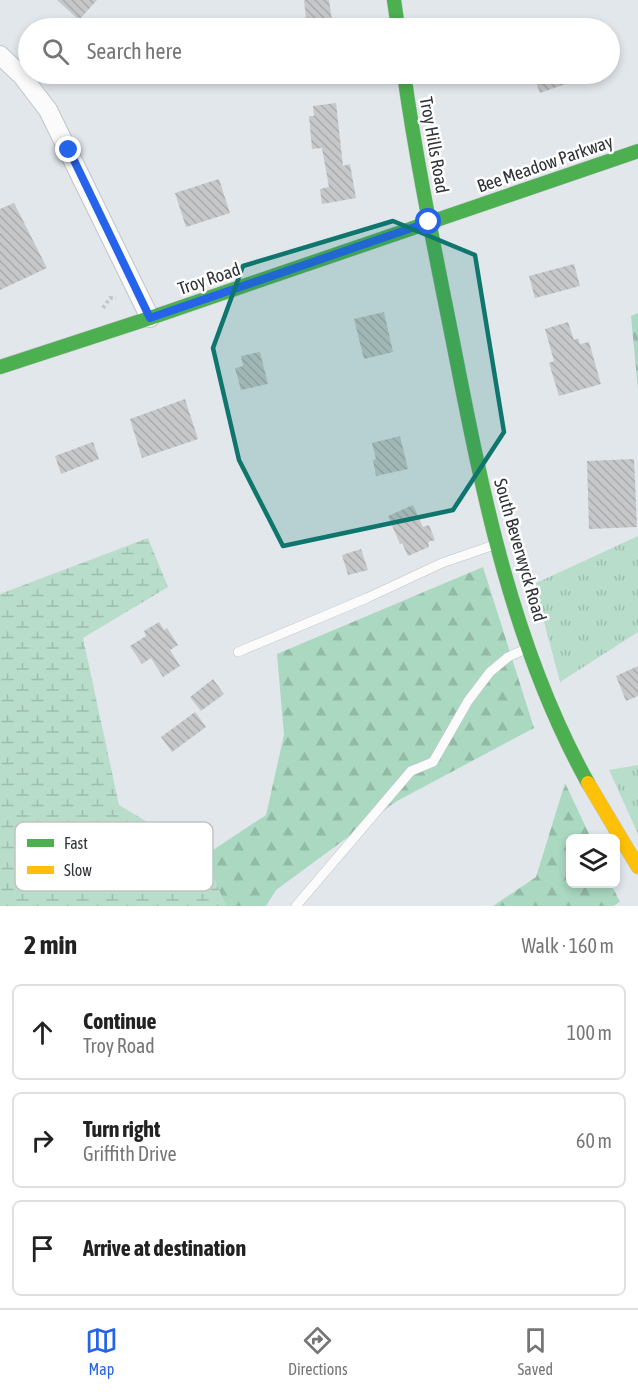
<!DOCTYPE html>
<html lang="en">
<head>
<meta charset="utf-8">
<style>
  :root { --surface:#fff; --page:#f2f2f2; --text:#222; --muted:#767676; --line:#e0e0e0; --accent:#2563eb }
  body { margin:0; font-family:"Asap Condensed",sans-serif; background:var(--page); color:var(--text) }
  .controls { position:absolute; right:18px; bottom:18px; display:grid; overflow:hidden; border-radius:9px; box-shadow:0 3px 9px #0003 }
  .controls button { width:54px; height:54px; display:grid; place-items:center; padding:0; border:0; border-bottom:2px solid var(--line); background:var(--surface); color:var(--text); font:30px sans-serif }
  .stop { position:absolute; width:18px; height:18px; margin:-14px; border:4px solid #2563eb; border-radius:50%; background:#fff }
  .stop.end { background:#2563eb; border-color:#fff; box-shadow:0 2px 6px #0008 }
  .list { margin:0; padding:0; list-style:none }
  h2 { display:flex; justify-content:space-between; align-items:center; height:78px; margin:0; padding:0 24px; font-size:26px }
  h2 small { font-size:20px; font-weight:400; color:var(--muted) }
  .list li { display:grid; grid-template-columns:39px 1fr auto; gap:18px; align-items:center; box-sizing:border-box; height:96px; margin:0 12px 12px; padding:0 12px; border:2px solid var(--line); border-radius:9px }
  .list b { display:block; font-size:22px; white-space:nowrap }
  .list p { margin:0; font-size:20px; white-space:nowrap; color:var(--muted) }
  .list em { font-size:20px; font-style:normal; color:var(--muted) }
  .icon { flex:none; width:33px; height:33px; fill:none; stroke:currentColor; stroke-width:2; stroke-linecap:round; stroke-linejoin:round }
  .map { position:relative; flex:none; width:638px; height:906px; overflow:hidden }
  .search { position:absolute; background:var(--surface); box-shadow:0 3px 9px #0003; left:18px; right:18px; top:18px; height:66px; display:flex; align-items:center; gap:15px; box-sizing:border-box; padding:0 21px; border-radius:33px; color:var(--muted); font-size:22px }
  .sheet { height:402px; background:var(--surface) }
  nav { display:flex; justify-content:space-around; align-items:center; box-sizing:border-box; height:84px; border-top:2px solid var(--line); background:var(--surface); font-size:16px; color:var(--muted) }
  nav a { display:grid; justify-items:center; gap:3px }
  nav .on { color:var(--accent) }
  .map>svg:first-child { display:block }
</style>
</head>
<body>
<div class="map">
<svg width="638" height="906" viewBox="0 0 638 906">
  <defs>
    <pattern id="grass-tufts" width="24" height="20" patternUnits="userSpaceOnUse" patternTransform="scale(1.5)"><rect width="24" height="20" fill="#b8ddca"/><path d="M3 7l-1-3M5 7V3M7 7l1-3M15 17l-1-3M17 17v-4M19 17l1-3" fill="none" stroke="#9ebeae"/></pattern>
    <pattern id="forest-firs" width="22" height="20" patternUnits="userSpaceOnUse" patternTransform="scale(1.5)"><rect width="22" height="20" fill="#aad8c1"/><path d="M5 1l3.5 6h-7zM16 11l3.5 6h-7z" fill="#93baa6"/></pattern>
    <pattern id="wetland-marsh" width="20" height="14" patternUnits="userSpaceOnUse" patternTransform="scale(1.5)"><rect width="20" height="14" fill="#b8ddca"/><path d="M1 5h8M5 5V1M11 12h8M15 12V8" fill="none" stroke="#9ebeae"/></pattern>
    <pattern id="building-back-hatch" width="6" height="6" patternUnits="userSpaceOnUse" patternTransform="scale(1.5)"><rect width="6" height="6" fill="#c6c7c8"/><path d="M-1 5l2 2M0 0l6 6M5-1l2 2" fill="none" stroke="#aaabac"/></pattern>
  </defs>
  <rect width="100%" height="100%" fill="#e2e7ec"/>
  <path fill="url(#grass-tufts)" d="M 638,536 L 638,632 L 560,682 L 534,584 Z
    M 638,765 L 638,834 L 609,770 Z"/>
  <path fill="url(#forest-firs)" d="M 638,313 L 638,390 L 631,316 Z
    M 483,567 L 534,728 L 397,801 L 276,890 L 266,906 L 226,906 L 204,856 L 266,815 L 284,735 L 277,654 Z
    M 565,783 L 591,838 L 570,838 L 570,884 L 611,884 L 620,902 L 613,906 L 493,906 L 536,877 Z"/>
  <path fill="url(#wetland-marsh)" d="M 148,538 L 168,587 L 83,638 L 119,805 L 204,856 L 226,906 L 0,906 L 0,594 Z"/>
  <path fill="url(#building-back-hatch)" d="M 57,0 L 97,0 L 79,20 Z
    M 304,0 L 329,0 L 333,28 L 307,28 Z
    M 533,74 L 588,74 L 588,76 L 540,93 Z
    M 336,103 L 343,166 L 350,164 L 356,198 L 322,204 L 320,189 L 329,187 L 322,148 L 312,149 L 309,116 L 314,116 L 313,106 Z
    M 219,179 L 230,213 L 186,227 L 175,193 Z
    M 14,203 L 47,268 L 0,290 L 0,209 Z
    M 574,264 L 580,286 L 535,298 L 529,276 Z
    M 384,312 L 393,352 L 364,359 L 354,319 Z
    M 568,322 L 574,340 L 578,338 L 580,344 L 589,342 L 601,384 L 559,396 L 549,363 L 554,361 L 545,329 Z
    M 260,352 L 268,384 L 241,390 L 235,368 L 243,366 L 241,356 Z
    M 185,399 L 198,439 L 142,458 L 130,419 Z
    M 400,436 L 408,469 L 376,476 L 373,460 L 376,459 L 372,443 Z
    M 93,442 L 99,459 L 61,474 L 55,456 Z
    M 634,459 L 637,527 L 589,529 L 587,461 Z
    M 413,505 L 423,527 L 429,525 L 435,540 L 428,542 L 429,547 L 408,556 L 402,543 L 400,544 L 388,516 Z
    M 361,549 L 368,570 L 348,575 L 342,555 Z
    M 159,622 L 164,630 L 167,628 L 178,645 L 170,650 L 180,666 L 163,677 L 151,658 L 142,664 L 130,646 L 146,636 L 144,631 Z
    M 638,666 L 638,696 L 626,701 L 616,676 Z
    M 213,679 L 224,694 L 201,711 L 190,697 Z
    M 195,712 L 206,727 L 172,752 L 161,737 Z"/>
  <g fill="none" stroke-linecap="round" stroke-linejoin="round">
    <g stroke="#c0c4c8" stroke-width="10">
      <path id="lane" d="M 238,652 L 367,598 L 442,563 L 494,545
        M 296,906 L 411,771 L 433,762 L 468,701 L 490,672 L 508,657 L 528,648"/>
    </g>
    <g stroke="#c0c4c8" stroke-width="20">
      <path id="street" d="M 0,55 L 22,76 L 48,110 L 150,318"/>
    </g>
    <g stroke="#c0c4c8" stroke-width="15">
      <path id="fast" d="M 394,0 L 398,28
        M 404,74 C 417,166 436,256 454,347 C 483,496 513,648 588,783
        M 0,367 L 150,318 L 638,151"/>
    </g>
    <g stroke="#c0c4c8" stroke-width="15">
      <path id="slow" d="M 588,783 L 638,867"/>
    </g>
    <path stroke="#c4c6c7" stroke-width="4" stroke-dasharray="3 3" stroke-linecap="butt" d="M 103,308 L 110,298 L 116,298"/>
    <use href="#lane" stroke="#fbfbfc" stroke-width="9"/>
    <use href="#street" stroke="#fbfbfc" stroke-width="18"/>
    <use href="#fast" stroke="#4caf50" stroke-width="14"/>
    <use href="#slow" stroke="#ffc107" stroke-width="14"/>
  </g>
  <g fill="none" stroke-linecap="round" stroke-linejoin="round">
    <path stroke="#2563eb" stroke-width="8" d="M 69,150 L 150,318 L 429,222"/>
  </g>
  <path fill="#0f766e" fill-opacity="0.2" stroke="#0f766e" stroke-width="4.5" stroke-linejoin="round" d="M 393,221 L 475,255 L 504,432 L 453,510 L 283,546 L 239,460 L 213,348 L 243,266 Z"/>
  <g text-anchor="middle" stroke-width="5" stroke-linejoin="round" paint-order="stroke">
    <g font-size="18" fill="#2f3236" stroke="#fff">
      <text transform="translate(434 145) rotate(80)" y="6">Troy Hills Road</text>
      <text transform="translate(545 164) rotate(-19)" y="6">Bee Meadow Parkway</text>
      <text transform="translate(209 279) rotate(-19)" y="6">Troy Road</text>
      <text transform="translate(520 550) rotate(74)" y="6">South Beverwyck Road</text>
    </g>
  </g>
  <rect x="15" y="822" width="198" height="69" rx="9" fill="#fff" stroke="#c1c2c3" stroke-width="1.5"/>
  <rect x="27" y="839" width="27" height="8" fill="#4caf50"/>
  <rect x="27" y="866" width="27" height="8" fill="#ffc107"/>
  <g font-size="16" fill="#2f3236">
    <text x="64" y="849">Fast</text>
    <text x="64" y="876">Slow</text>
  </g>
</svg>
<div class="controls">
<button><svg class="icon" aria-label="layers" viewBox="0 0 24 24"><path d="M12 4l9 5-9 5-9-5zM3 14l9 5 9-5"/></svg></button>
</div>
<div class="stop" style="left:429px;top:222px"></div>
<div class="stop end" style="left:69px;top:150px"></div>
<div class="search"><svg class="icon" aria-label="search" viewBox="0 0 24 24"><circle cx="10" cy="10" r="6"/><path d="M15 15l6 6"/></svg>Search here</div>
</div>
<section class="sheet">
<h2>2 min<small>Walk · 160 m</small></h2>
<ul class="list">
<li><svg class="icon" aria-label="ahead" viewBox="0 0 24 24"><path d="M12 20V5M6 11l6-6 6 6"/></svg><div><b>Continue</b><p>Troy Road</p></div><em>100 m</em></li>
<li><svg class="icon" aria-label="right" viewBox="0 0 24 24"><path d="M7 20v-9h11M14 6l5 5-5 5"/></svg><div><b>Turn right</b><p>Griffith Drive</p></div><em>60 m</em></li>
<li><svg class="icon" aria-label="arrive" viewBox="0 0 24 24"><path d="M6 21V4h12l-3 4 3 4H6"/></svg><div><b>Arrive at destination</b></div></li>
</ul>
</section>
<nav>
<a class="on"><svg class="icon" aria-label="map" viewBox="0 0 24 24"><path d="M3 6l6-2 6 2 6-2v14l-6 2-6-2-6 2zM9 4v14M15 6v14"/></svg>Map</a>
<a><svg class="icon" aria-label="directions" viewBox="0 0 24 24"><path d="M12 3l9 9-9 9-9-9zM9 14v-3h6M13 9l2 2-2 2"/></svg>Directions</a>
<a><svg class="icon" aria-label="saved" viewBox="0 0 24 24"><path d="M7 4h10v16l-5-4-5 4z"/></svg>Saved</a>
</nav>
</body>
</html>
